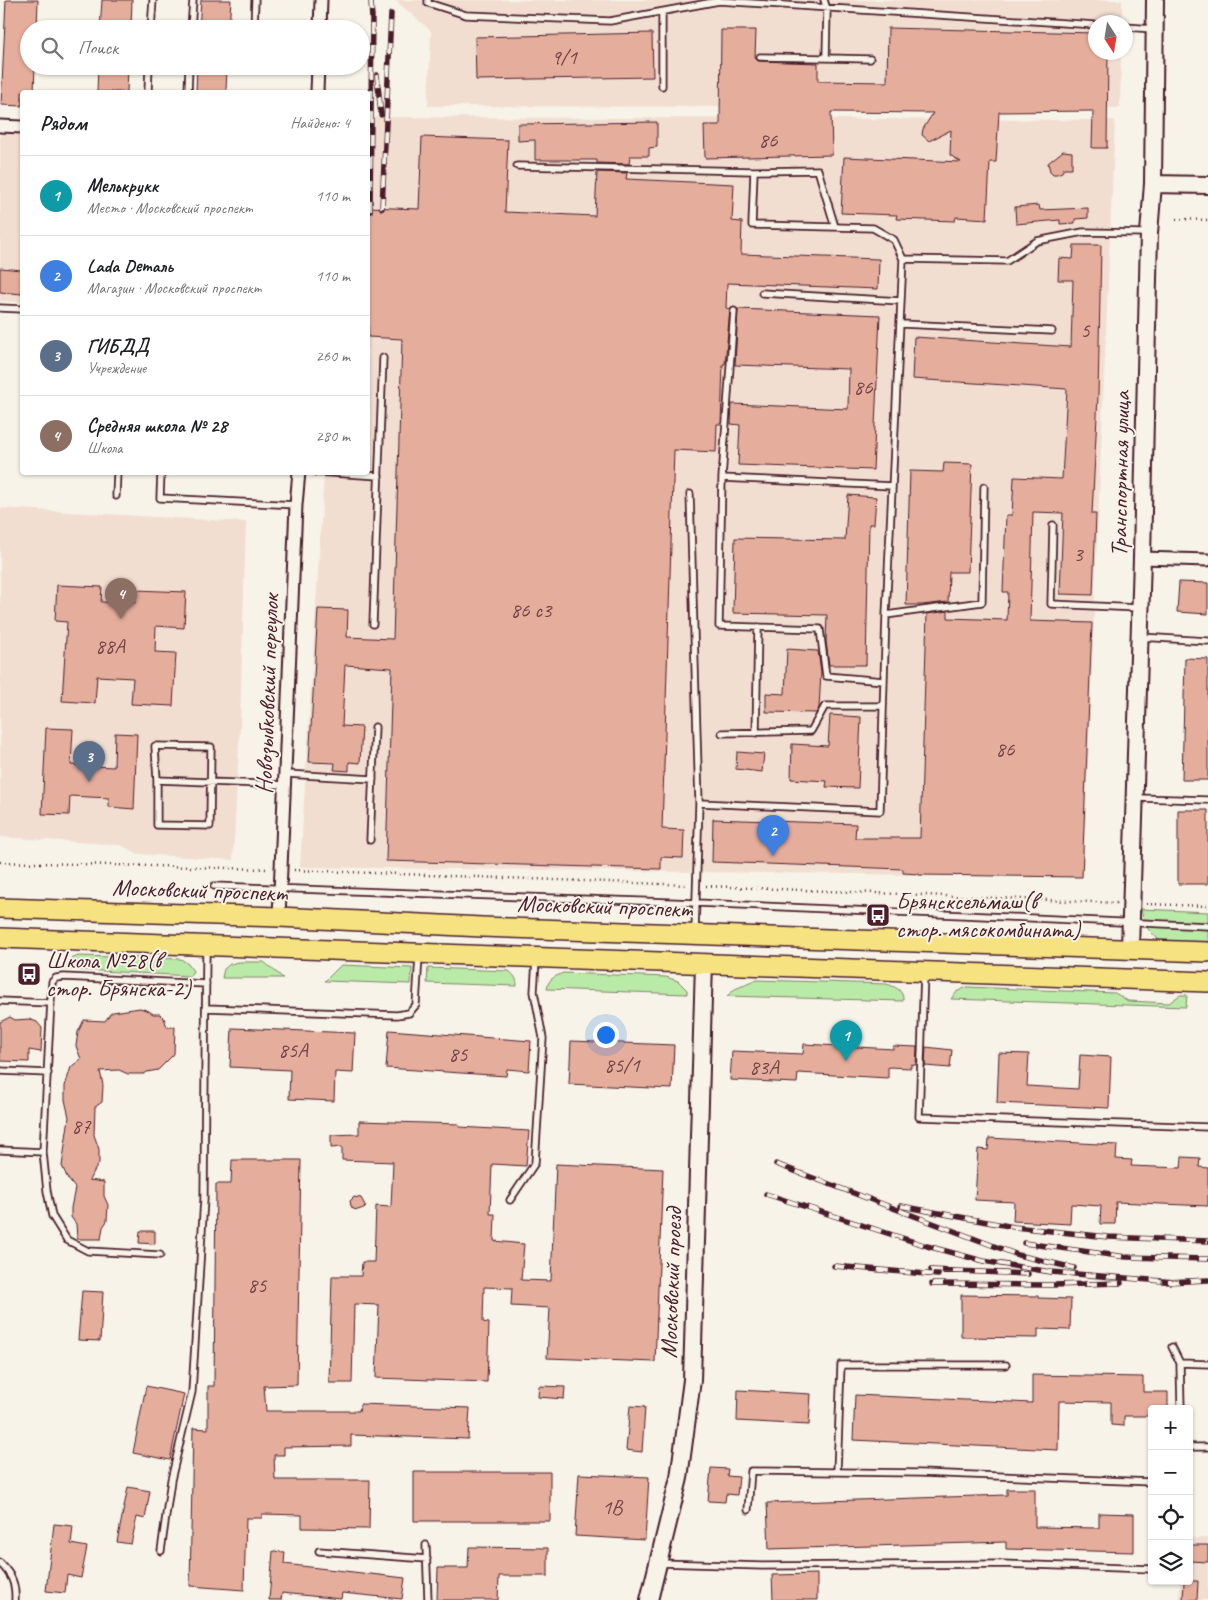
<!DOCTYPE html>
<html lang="ru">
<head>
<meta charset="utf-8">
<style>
  :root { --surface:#fff; --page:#f6f6f6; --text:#202124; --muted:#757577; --line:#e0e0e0; --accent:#4a1f2b }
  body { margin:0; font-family:Caveat,sans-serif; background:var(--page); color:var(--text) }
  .controls { position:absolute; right:15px; bottom:15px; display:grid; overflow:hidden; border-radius:5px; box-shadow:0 1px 4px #0004 }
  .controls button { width:45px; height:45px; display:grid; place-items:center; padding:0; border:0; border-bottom:1px solid var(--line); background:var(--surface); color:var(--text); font:25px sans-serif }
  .compass { position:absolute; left:1088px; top:15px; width:45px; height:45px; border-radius:50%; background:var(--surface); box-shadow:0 1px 4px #0004; rotate:168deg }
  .you { position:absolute; left:605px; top:1034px; width:18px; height:18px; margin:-12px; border:4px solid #fff; border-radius:50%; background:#1a73e8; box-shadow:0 0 0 8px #1a73e833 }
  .badge { display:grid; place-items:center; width:32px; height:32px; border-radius:50%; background:var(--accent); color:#fff; font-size:16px; font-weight:700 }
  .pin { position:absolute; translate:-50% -41px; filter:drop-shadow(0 1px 2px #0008) }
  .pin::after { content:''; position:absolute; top:26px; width:18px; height:15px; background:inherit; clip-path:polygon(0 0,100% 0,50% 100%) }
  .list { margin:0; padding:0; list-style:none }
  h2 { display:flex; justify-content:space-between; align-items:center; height:65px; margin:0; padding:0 20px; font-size:21px }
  h2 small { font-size:16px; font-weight:400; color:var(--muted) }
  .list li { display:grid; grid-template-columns:32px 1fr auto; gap:15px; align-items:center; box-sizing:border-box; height:80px; padding:0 20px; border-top:1px solid var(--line) }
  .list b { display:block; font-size:19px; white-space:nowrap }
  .list p { margin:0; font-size:16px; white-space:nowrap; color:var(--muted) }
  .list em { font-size:16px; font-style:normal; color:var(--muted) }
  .icon { flex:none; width:28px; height:28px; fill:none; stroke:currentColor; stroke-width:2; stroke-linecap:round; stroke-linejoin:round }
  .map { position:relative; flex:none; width:1208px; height:1600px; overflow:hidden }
  .search { position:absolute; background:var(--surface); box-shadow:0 1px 4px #0004; left:20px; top:20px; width:350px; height:55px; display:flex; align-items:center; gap:12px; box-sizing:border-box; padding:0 18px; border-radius:28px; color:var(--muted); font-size:19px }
  .panel { position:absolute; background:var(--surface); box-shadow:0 1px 4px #0004; left:20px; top:90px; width:350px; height:385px; border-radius:5px }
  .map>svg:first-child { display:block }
</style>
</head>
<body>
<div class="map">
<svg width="1208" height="1600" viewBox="0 0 1208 1600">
  <rect width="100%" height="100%" fill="#f7f3e8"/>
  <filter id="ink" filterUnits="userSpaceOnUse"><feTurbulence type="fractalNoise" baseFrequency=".02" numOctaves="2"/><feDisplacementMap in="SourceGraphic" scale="10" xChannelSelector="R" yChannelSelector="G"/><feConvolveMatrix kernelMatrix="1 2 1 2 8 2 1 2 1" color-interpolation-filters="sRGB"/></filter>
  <g filter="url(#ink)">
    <path fill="#f2ded1" d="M 395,0 L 1122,0 L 1122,22 L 1096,22 L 1096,52 L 1121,53 L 1120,108 L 428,106 L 431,31 Z
      M 368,117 L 1115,120 L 1083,877 L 300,867 L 324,473 L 368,472 Z
      M 0,132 L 22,134 L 22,302 L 0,301 Z
      M 0,508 L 246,522 L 240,727 L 233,860 L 138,854 L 121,845 L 0,837 Z
      M 1189,1538 L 1208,1538 L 1208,1600 L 1179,1600 L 1180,1581 L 1189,1581 Z"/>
    <path fill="#baeaa8" stroke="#82846a" d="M 1141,909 L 1208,912 L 1208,943 L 1160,941 L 1146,927 Z
      M 79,956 L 181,959 L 188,964 L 193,971 L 190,976 L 65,969 C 67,960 72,958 79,956 Z
      M 239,962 L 264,962 L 283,978 L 222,978 L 224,969 L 230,964 Z
      M 341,965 L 412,968 L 411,984 L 325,981 Z
      M 428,968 L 509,971 C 515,976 517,979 517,986 L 427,983 Z
      M 563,973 L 666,977 L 678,981 L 687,990 L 687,994 L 547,989 C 548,979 554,977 563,973 Z
      M 757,980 L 887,984 C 895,987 904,990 903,1001 L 727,996 L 735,989 Z
      M 967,987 L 1115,993 L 1128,1001 L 1169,1003 L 1180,995 L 1187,995 L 1186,1007 L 951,999 L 956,992 Z"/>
    <path fill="#e5ad9c" stroke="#4a1f2b" d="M 6,0 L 38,0 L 37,29 L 29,29 L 29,66 L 35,66 L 34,92 L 22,92 L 22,106 L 1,105 Z
      M 102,0 L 132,0 L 131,29 L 100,29 Z
      M 201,0 L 231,0 L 229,29 L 199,29 Z
      M 888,28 L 1096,33 L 1096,52 L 1108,52 L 1107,148 L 1092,148 L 1093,111 L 999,112 L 996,162 L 990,162 L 987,219 L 956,217 L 955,221 L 896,219 L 897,215 L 841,213 L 844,157 L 961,162 L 950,155 L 951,130 L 929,141 L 922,135 L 923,129 L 933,113 L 831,112 L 832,155 L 705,158 L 704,125 L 720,125 L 721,30 L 756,30 L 755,57 L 758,61 L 818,63 L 818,81 L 887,82 Z
      M 652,33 L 653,77 L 476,80 L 475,37 Z
      M 98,66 L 128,66 L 127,92 L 97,92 Z
      M 197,66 L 227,66 L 226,92 L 196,92 Z
      M 657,122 L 657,147 L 649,148 L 649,156 L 630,156 L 629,164 L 597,163 L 597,160 L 535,160 L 535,140 L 518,141 L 518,124 Z
      M 422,137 L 508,140 L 505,212 L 595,216 L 597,172 L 627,173 L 626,179 L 734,184 L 732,221 L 742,222 L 741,254 L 879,259 L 878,289 L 727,283 L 726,308 L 730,309 L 725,364 L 723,364 L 721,424 L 717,424 L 716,452 L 674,450 L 662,829 L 684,830 L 683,858 L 661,857 L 661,869 L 386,861 L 392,668 L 345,665 L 342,726 L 362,727 L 360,763 L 349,762 L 349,771 L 334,770 L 335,763 L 309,762 L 318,609 L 348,610 L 347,637 L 393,639 L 402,339 L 368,337 L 368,207 L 419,209 Z
      M 1063,151 L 1072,152 L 1072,168 L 1064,168 L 1062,172 L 1057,174 L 1053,174 L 1050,171 L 1048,163 Z
      M 1039,205 L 1040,210 L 1088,208 L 1088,218 L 1075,219 L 1075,223 L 1060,224 L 1060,220 L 1016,224 L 1015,207 Z
      M 1074,245 L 1101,245 L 1098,396 L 1092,514 L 1096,514 L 1093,595 L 1060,594 L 1063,513 L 1033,512 L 1030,621 L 1092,623 L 1082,877 L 919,875 L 919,874 L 903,873 L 903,869 L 712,862 L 713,819 L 856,824 L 855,838 L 920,838 L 927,614 L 948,611 L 948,618 L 1007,620 L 1008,592 L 1003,592 L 1006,515 L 1012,515 L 1014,477 L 1062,479 L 1067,389 L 912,379 L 914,337 L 1071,347 L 1073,280 L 1058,280 L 1059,258 L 1073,259 Z
      M 0,268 L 22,270 L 22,294 L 0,292 Z
      M 738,309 L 880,315 L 873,470 L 738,465 L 740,425 L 731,424 L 732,404 L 848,409 L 849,369 L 735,365 Z
      M 944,463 L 972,464 L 968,572 L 949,572 L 948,602 L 922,605 L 906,605 L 910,471 L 943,472 Z
      M 848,495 L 876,497 L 874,524 L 869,524 L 866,665 L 829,665 L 826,641 L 827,615 L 733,613 L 735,538 L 845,540 Z
      M 1179,582 L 1208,583 L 1208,614 L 1177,612 Z
      M 57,585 L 102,587 L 101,602 L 135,603 L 136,590 L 186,592 L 184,628 L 156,626 L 155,652 L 176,653 L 173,706 L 131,704 L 133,678 L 97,676 L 95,703 L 62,701 L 67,622 L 55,621 Z
      M 787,649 L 818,651 L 821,673 L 819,708 L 816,713 L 766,712 L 766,693 L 785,694 Z
      M 1185,658 L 1208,659 L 1208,780 L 1182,780 Z
      M 830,715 L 861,717 L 858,788 L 826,787 L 827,781 L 791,779 L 792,744 L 828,746 Z
      M 46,728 L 73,729 L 71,765 L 114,767 L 115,733 L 137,734 L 134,809 L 109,807 L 109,798 L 70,796 L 69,815 L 42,814 Z
      M 737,752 L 764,754 L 762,772 L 736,769 Z
      M 1178,810 L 1208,810 L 1208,884 L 1178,884 Z
      M 140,1008 L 149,1011 L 153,1014 L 160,1014 L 164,1018 L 167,1027 L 175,1027 L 174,1054 L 158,1070 L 147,1072 L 144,1074 L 128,1074 L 119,1070 L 100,1071 L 103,1085 L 102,1102 L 95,1107 L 94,1135 L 99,1149 L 99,1163 L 89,1180 L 104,1182 L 104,1196 L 108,1205 L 107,1221 L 103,1227 L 101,1239 L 77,1239 L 76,1224 L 71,1217 L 71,1208 L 75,1188 L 68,1179 L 62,1166 L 69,1117 L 65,1100 L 65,1086 L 71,1067 L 81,1059 L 76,1046 L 78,1032 L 84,1020 L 105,1021 L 110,1014 L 113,1012 Z
      M 10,1017 L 15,1020 L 29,1019 L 37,1022 L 42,1028 L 41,1052 L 29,1050 L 29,1062 L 0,1061 L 0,1022 Z
      M 232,1028 L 355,1033 L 353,1073 L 335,1072 L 334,1101 L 289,1099 L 290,1070 L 230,1067 Z
      M 389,1030 L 531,1041 L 529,1071 L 507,1069 L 506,1076 L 386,1068 Z
      M 571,1041 L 674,1045 L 672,1089 L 569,1084 Z
      M 804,1044 L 893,1049 L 893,1046 L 917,1047 L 916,1065 L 911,1064 L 911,1068 L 888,1067 L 888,1078 L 798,1073 L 797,1083 L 730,1080 L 732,1051 L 803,1054 Z
      M 926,1047 L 952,1050 L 950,1068 L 925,1066 Z
      M 999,1053 L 1029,1054 L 1027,1086 L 1078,1089 L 1080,1055 L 1111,1057 L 1109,1108 L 997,1103 Z
      M 359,1121 L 459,1124 L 459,1127 L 529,1131 L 526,1166 L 492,1164 L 490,1214 L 495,1214 L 494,1241 L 524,1244 L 521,1280 L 551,1281 L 556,1164 L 663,1169 L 655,1362 L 547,1358 L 550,1308 L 511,1306 L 512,1288 L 484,1287 L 483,1322 L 489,1323 L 487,1382 L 376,1378 L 379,1305 L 354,1304 L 352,1383 L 329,1383 L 332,1276 L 361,1276 L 362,1262 L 374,1262 L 376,1206 L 391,1207 L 393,1162 L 342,1160 L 342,1147 L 331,1148 L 331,1135 L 359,1134 Z
      M 989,1138 L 1117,1145 L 1116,1159 L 1132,1160 L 1131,1166 L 1181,1168 L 1182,1157 L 1200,1158 L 1199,1167 L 1208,1168 L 1208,1206 L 1116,1202 L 1115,1224 L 1100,1224 L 1101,1206 L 1071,1204 L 1070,1224 L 1013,1221 L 1014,1202 L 975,1200 L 978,1149 L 988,1150 Z
      M 232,1160 L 301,1160 L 297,1385 L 264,1386 L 266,1411 L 359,1411 L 360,1404 L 470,1408 L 468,1439 L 351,1435 L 351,1446 L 284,1447 L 284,1455 L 274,1455 L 275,1480 L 370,1480 L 369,1529 L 302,1528 L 302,1515 L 262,1514 L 262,1518 L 246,1518 L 244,1590 L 190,1586 L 193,1428 L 208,1429 L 208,1386 L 214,1386 L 216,1184 L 231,1184 Z
      M 354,1197 L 361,1198 L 366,1207 L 358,1210 L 353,1209 L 351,1206 L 350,1201 Z
      M 140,1231 L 155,1231 L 155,1244 L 139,1243 Z
      M 82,1291 L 103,1292 L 100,1341 L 78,1340 Z
      M 961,1295 L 1038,1296 L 1038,1298 L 1071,1299 L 1070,1330 L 1038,1329 L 1038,1338 L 961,1337 Z
      M 1032,1375 L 1143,1377 L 1143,1392 L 1168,1392 L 1168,1409 L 1152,1409 L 1152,1416 L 1124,1416 L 1124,1426 L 1111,1425 L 1111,1402 L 1059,1401 L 1058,1450 L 853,1440 L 855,1395 L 1032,1403 Z
      M 146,1386 L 184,1394 L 170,1460 L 133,1453 Z
      M 539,1386 L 565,1387 L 564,1399 L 538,1397 Z
      M 738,1390 L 811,1394 L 809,1425 L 737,1421 Z
      M 630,1406 L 645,1407 L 642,1452 L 626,1450 Z
      M 711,1468 L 728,1469 L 727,1476 L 739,1477 L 737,1495 L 726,1494 L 725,1502 L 708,1501 Z
      M 414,1472 L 550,1472 L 550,1521 L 414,1521 Z
      M 579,1474 L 649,1477 L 645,1540 L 575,1536 Z
      M 128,1487 L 150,1491 L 145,1519 L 137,1517 L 131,1544 L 117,1542 Z
      M 1007,1489 L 1035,1489 L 1035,1527 L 1099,1528 L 1099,1513 L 1134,1514 L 1134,1552 L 1006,1549 L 1006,1542 L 769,1549 L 767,1503 L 1007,1495 Z
      M 54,1524 L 73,1526 L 71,1544 L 87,1547 L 81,1578 L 67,1575 L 65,1593 L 46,1591 Z
      M 1189,1545 L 1208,1545 L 1208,1562 L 1189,1561 Z
      M 469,1547 L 548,1548 L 548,1576 L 499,1576 L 498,1600 L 437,1600 L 438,1568 L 468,1568 Z
      M 273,1551 L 285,1552 L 284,1564 L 405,1578 L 402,1599 L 342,1593 L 341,1599 L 282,1593 L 281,1600 L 269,1600 Z
      M 817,1574 L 817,1600 L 773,1600 L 772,1575 Z
      M 1184,1581 L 1198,1581 L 1197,1600 L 1183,1600 Z"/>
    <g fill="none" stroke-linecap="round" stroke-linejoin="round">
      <g stroke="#4a1f2b" stroke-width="9">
        <path id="lane" d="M 428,0 L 428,3 L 466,15 L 610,21 L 719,1 L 1096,25
          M 662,12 L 662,86
          M 1126,27 L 1153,29
          M 151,29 L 153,0
          M 191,29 L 193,0
          M 254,29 L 255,0
          M 760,57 L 826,58 L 827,9 L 824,0
          M 826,58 L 870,59
          M 148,92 L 149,66
          M 188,92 L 189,66
          M 517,166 L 754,171 L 752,225 L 873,228 L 894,240 L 903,259 L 1007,261 L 1037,241 L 1083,232 L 1147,233
          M 754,171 L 818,170 L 835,227
          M 762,293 L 901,301
          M 0,308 L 22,309
          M 734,311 L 722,478 L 892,486
          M 901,324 L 1052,331
          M 161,472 L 160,498 L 296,505
          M 316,472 L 379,476
          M 722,478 L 719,626 L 820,629 L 826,676 L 884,681
          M 690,494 L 699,803 L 880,811 L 886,615 L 903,259
          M 116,496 L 117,472
          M 1053,525 L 1051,604 L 1138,608
          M 886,615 L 982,602 L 984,487
          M 373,624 L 383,358
          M 1140,637 L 1208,641
          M 722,733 L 811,731 L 825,706 L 883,706
          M 756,733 L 758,627
          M 286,774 L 373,779
          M 157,780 L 155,746 L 211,747 L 210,826 L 157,825 L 157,780 L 285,785
          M 1137,798 L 1208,800
          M 370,840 L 375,727
          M 214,886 L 697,903 L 1208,926
          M 695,931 L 699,803
          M 924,973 L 919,1117 L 1208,1127
          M 0,1001 L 50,1003
          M 206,1008 L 397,1015 L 409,1013 L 416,1005 L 419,956
          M 0,1071 L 48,1073
          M 0,1150 L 43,1152
          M 510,1200 L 535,1163 L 543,1038 L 534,992 L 536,960
          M 160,1255 L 88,1251 L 67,1240 L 52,1216 L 47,1191 L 43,1152 L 52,982 L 56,978 L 64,977 L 206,984
          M 1172,1347 L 1180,1363 L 1181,1409
          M 1180,1363 L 1208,1364
          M 1189,1447 L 1208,1447
          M 837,1472 L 841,1365 L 1006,1365
          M 748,1510 L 751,1471 L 920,1473 L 1152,1482
          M 426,1545 L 428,1600
          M 161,1551 L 171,1480 L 192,1392 L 204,1199 L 206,948
          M 319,1551 L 427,1559
          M 0,1563 C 11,1574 16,1583 15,1600
          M 659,1563 L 762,1566 L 1002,1564 L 1152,1569"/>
      </g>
      <g stroke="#4a1f2b" stroke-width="15">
        <path id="street" d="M 320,29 L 321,0
          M 317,92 L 318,66
          M 0,126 L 22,127
          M 1142,558 L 1208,560
          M 279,917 L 296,505 L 299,472"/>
      </g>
      <g stroke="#4a1f2b" stroke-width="20">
        <path id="secondary" d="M 1153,184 L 1208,185
          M 1130,949 L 1142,558 L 1149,233 L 1153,184 L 1155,0
          M 649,1600 L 679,1478 L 692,1380 L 704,963"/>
      </g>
      <g stroke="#4a1f2b" stroke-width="22">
        <path id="primary" d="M 0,908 L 279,917 L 482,927 L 1208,952
          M 0,938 L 1208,982"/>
      </g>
      <path stroke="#4a1f2b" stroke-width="2.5" stroke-dasharray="1 4" stroke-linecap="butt" d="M 1176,219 L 1208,220
        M 0,862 L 268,869
        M 294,870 L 688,885
        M 706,886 L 1118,903
        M 1146,904 L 1208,906"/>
      <use href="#lane" stroke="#f7f3e8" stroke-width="5.5"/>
      <use href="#street" stroke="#f7f3e8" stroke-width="11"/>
      <use href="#secondary" stroke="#f7f3e8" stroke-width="16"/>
      <use href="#primary" stroke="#f7e281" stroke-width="19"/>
      <g stroke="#4a1f2b" stroke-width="5.5">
        <path id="rail" d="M 371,0 L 372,20
          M 377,75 L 381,115
          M 382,208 L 391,14
          M 370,211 L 372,15
          M 776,1164 L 1018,1255 L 1074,1268
          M 766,1194 L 927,1246 L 983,1261 L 1051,1272 L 1175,1282
          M 901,1206 L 1014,1227 L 1108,1237 L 1208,1241
          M 1024,1243 L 1126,1257 L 1208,1259
          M 834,1266 L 938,1275
          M 931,1270 L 1028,1274
          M 1168,1282 L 1208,1280
          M 932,1284 L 1053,1285 L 1121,1283"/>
      </g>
      <use href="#rail" stroke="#f7f3e8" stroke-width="4" stroke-dasharray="11" stroke-linecap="butt"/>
    </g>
  </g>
  <defs>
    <g id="bus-square" transform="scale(1.25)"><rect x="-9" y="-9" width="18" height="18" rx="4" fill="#4a1f2b" stroke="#f7f3e8"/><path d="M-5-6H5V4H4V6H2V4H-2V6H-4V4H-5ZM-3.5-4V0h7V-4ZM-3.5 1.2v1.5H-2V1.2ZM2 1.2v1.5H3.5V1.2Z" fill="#fff"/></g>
  </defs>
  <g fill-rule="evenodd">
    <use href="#bus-square" x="878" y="915"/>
    <use href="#bus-square" x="29" y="974"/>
  </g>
  <g text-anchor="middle" stroke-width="4" stroke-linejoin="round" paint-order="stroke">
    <g font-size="21" fill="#714247">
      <text x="564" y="64">9/1</text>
      <text x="768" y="147">86</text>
      <text x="1085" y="337">5</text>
      <text x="863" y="394">86</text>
      <text x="1078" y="561">3</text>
      <text x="531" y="617">86 с3</text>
      <text x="110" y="653">88А</text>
      <text x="1005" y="756">86</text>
      <text x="293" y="1057">85А</text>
      <text x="458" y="1061">85</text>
      <text x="622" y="1072">85/1</text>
      <text x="764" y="1074">83А</text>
      <text x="81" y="1133">87</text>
      <text x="257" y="1292">85</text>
      <text x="612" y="1514">1В</text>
    </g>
    <g font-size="24" fill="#4a1f2b" stroke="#f7f3e8">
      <text transform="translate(1120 474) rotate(-89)" y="8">Транспортная улица</text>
      <text transform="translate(267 694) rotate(-88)" y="8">Новозыбковский переулок</text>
      <text transform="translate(200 890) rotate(2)" y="8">Московский проспект</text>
      <text transform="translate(605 906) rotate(2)" y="8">Московский проспект</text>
      <text transform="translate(671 1283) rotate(-88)" y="8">Московский проезд</text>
    </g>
    <g font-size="24" fill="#4a1f2b" stroke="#f7f3e8" text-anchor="start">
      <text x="896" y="909">Брянсксельмаш(в<tspan x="896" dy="28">стор. мясокомбината)</tspan></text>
      <text x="46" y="968">Школа №28(в<tspan x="46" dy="28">стор. Брянска-2)</tspan></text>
    </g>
  </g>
</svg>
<div class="controls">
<button>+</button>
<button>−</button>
<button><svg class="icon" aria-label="locate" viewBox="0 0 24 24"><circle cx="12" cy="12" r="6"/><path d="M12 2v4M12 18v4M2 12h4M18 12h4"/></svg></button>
<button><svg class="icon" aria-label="layers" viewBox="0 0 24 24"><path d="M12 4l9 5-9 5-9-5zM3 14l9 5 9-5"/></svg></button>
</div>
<svg class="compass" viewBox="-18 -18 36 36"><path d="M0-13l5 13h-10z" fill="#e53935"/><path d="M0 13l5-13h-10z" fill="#757577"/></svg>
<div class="you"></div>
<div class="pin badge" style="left:846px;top:1061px;background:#0f9aa8">1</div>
<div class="pin badge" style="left:773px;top:856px;background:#3f7fe0">2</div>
<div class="pin badge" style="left:89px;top:782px;background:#5c6f8a">3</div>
<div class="pin badge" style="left:121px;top:619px;background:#8d6e63">4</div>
<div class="search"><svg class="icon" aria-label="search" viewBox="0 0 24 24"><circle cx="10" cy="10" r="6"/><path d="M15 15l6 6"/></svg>Поиск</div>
<section class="panel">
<h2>Рядом<small>Найдено: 4</small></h2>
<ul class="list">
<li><span class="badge" style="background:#0f9aa8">1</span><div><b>Мелькрукк</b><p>Место · Московский проспект</p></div><em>110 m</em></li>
<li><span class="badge" style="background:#3f7fe0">2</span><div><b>Lada Dеталь</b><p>Магазин · Московский проспект</p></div><em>110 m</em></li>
<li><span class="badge" style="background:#5c6f8a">3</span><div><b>ГИБДД</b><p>Учреждение</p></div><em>260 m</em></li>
<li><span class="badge" style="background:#8d6e63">4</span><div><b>Средняя школа № 28</b><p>Школа</p></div><em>280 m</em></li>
</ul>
</section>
</div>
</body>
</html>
